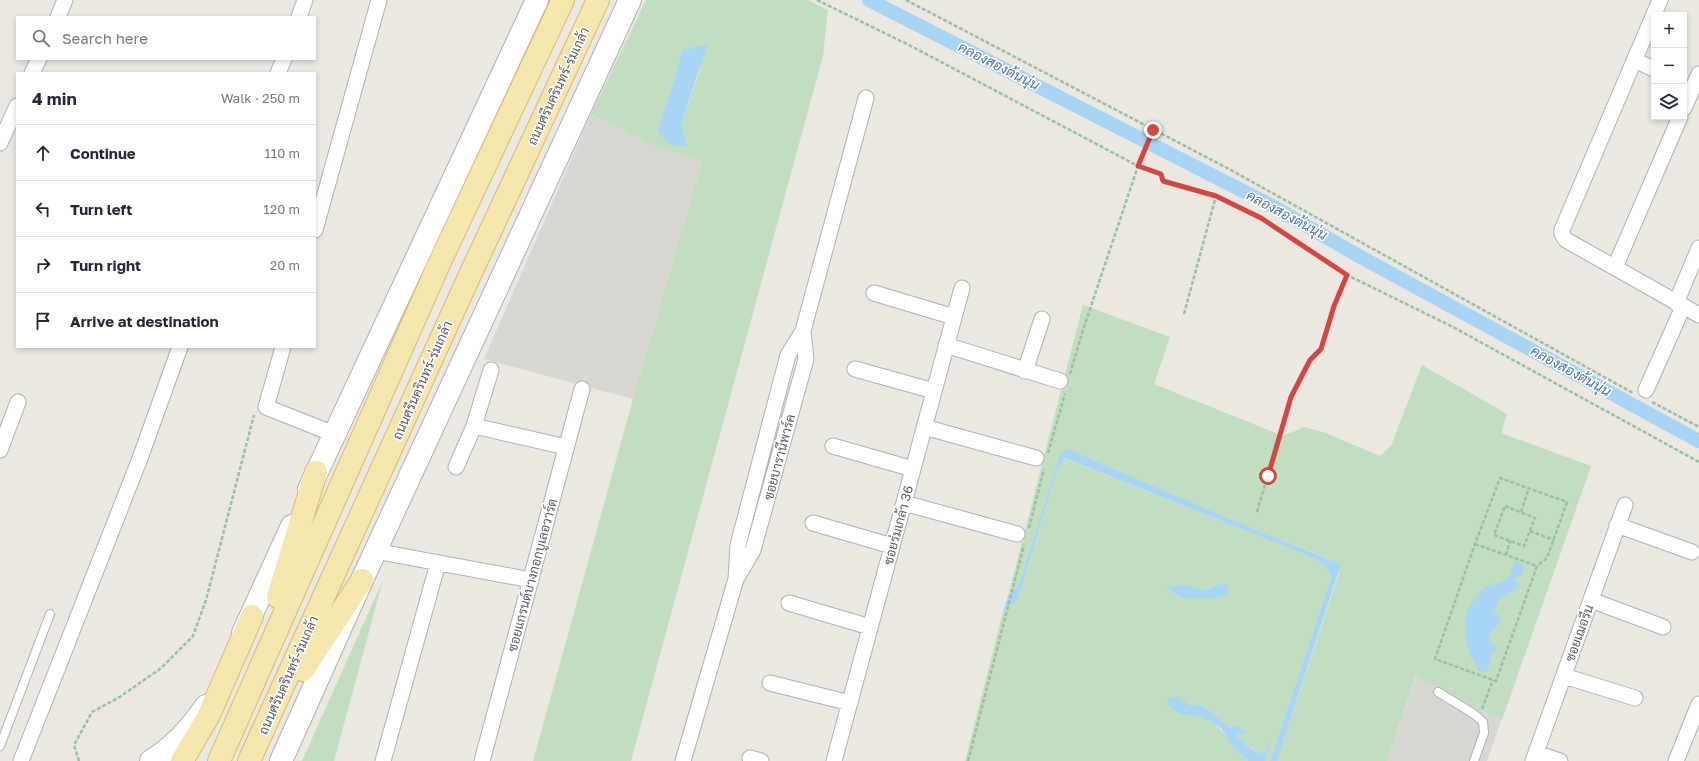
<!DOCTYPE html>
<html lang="en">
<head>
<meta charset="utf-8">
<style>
  :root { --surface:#fff; --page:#f6f6f7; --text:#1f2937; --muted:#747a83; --line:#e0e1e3 }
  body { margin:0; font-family:"Golos Text",Sarabun,sans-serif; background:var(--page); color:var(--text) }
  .controls { position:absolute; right:12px; top:12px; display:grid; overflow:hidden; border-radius:0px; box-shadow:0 2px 6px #0003 }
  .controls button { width:36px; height:36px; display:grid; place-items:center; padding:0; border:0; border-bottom:1px solid var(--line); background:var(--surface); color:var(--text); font:20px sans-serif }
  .stop { position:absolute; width:12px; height:12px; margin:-9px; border:3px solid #d24740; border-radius:50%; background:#fff }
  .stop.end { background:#d24740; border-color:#fff; box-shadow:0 1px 4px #0008 }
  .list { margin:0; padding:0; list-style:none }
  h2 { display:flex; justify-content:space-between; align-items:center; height:52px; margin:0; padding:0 16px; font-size:17px }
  h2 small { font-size:13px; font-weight:400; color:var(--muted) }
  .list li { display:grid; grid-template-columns:26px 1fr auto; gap:12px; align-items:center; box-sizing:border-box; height:56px; padding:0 16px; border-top:1px solid var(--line) }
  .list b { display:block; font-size:15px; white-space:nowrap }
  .list em { font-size:13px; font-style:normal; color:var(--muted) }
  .icon { flex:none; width:22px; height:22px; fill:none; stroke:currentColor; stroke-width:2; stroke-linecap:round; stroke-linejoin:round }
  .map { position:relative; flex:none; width:1699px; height:761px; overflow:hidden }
  .search { position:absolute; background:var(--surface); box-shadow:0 2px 6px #0003; left:16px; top:16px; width:300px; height:44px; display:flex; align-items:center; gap:10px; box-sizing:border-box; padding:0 14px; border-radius:0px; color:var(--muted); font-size:15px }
  .panel { position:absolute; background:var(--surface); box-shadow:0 2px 6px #0003; left:16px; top:72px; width:300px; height:276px; border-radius:0px }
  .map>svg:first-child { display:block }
</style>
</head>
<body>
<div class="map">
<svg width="1699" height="761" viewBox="0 0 1699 761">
  <rect width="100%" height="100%" fill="#eae8e1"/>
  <path fill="#d9d7d3" d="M 591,114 L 653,146 L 702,161 L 633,399 L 484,359 Z
    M 1591,466 L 1487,761 L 1387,761 L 1481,491 Z"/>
  <path fill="#c1dfc0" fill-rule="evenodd" d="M 646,0 L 808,0 L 828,10 L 823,56 L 631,761 L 533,761 L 633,399 L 702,161 L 653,146 L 591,114 ZM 701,67 L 681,125 L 686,146 L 657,131 L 675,78 Z
    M 1083,305 L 1170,337 L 1154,384 L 1283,436 L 1304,427 L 1326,433 L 1380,456 L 1391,446 L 1422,365 L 1507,414 L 1501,433 L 1591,466 L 1502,720 L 1416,676 L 1387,761 L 1277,761 L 1339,573 L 1332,560 L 1060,454 L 1018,586 L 1008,596 Z
    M 1063,458 L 1314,558 L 1325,566 L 1331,577 L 1270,761 L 1265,761 L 1270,743 L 1264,753 L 1255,751 L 1235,735 L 1246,731 L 1238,726 L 1229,727 L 1211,712 L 1200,704 L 1194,708 L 1189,703 L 1180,714 C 1186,714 1193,714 1199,715 C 1217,719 1235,748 1248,761 L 965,761 L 1003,612 L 1018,599 L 1057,470 ZM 1218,584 L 1228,586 L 1217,598 L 1182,598 L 1185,585 L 1205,590 Z
    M 383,580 L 334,761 L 302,761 Z"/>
  <path fill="#a8d5f3" d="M 708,43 L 681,125 L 687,147 L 671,145 L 657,131 L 675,78 L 682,51 Z
    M 1067,449 L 1246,526 L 1341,564 L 1277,761 L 1270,761 L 1331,577 L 1325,566 L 1314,558 L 1064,458 L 1057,470 L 1018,599 L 1003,612 L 1008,596 L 1018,586 L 1060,454 Z
    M 1514,562 L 1519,562 L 1525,567 L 1522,575 L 1514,579 L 1520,586 L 1499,599 L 1494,610 L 1502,620 L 1489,636 L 1491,642 L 1497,648 L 1492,654 L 1488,670 L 1481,673 C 1469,657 1461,634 1467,612 C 1469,604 1479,594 1484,587 L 1501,582 L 1510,576 Z
    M 1218,584 L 1228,585 L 1228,594 L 1217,598 L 1182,598 L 1166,587 L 1185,585 L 1205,590 Z
    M 1178,697 L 1194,707 L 1200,704 L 1211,712 L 1229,727 L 1238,726 L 1247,732 L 1235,735 L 1254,751 L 1264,753 L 1271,741 L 1265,761 L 1248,761 L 1233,746 L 1221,728 L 1201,716 L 1180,714 L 1167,704 L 1169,698 Z"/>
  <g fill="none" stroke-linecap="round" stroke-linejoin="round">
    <path stroke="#a8d5f3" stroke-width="14" d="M 869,0 L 1276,208 L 1357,255 L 1699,441"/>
    <g stroke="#aeb1b5" stroke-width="10">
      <path id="lane" d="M 1438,692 L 1474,714 L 1483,722 L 1484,733 L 1474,761
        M 0,746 L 50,614"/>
    </g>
    <g stroke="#aeb1b5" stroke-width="17">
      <path id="street" d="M 1660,0 L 1562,230 L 1562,234 L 1566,240 L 1699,315
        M 58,17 L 65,0
        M 299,17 L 305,0
        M 1634,60 L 1654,69
        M 32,73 L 39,59
        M 278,73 L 284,59
        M 1684,108 L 1699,74
        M 0,143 L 17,106
        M 315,230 L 379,0
        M 1615,267 L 1680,117
        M 874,293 L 954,317
        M 1676,303 L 1699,248
        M 946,345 L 1060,381
        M 283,347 L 266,407 L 334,434
        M 855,369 L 934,391
        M 1025,371 L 1042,319
        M 1646,390 L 1683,307
        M 474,426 L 566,447
        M 924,427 L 1036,458
        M 833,446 L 913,469
        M 0,450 L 18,402
        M 456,467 L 474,426 L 491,370
        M 904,503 L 1017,534
        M 813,523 L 892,546
        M 1617,525 L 1692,552
        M 375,551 L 531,580
        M 738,576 L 753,550 L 806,359 L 803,331
        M 1591,600 L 1663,627
        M 789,603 L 870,627
        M 1564,676 L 1635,698
        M 770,683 L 850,703
        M 1536,753 L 1560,761
        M 750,758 L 761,761
        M 21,761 L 139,461 L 180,347
        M 383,761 L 438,563
        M 482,761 L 582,389
        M 683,761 L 736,579 L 738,545 L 788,355 L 803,331 L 866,98
        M 834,761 L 962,288
        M 1533,761 L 1625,505
        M 1676,761 L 1699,704"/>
    </g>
    <g stroke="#adb0b5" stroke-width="24">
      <path id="secondary" d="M 309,489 L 537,0
        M 243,633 L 292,526
        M 151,761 C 174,747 191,728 206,706
        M 281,761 L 362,580 L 630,0"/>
    </g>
    <g stroke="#deb966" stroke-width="24">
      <path id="primary" d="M 278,597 L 316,472
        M 303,670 L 362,580
        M 182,761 L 209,715 L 252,616
        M 219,761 L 439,264 L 563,0
        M 249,761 L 469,277 L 598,0"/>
    </g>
    <path stroke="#9abfa4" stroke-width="2.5" stroke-dasharray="4 2" stroke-linecap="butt" d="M 817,0 L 909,45 L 1138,166 L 1161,174 L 1163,181 L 1216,196 L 1261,218 L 1347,275 L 1451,326 L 1699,462
      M 906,0 L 1229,169 L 1633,393
      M 1184,314 L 1216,196
      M 1070,374 L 1083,330 L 1138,166 L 1153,130
      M 1652,402 L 1699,427
      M 1048,453 L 1065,394
      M 1505,506 L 1535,518 L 1524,546 L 1494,535 Z
      M 1257,512 L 1291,397 L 1310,360 L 1321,349 L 1334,306 L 1347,275
      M 1521,512 L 1529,488
      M 1029,528 L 1044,469
      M 1530,531 L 1554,540
      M 1475,544 L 1537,566 L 1496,681 L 1435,659 L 1475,544 L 1500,478 L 1567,502 L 1547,558 L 1537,566
      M 1506,555 L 1510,541
      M 1482,709 L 1493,680
      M 79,761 L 74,745 L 92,712 L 118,698 L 160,669 L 193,636 L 206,600 L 254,415
      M 968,761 L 1024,545"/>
    <use href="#lane" stroke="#fff" stroke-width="8"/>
    <use href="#street" stroke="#fff" stroke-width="15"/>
    <use href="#secondary" stroke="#fff" stroke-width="22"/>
    <use href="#primary" stroke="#f4e6ac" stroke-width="22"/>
  </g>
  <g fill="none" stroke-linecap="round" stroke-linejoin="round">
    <path stroke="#d24740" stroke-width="5" d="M 1153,130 L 1138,166 L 1161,174 L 1163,181 L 1216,196 L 1261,218 L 1347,275 L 1334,306 L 1321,349 L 1310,360 L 1291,397 L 1268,476"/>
  </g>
  <g text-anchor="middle" stroke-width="3" stroke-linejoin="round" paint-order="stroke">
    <g font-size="13" fill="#595c60" stroke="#fff">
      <text transform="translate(558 86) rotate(-65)" y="5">ถนนศรีนครินทร์-ร่มเกล้า</text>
      <text transform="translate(422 380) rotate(-66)" y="5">ถนนศรีนครินทร์-ร่มเกล้า</text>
      <text transform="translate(779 457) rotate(-75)" y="5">ซอยบารานีพาร์ค</text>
      <text transform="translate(898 525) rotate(-75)" y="5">ซอยร่มเกล้า 36</text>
      <text transform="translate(532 575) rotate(-75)" y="5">ซอยแกรนด์บางกอกบูเลอวาร์ด</text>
      <text transform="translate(1579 633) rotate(-70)" y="5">ซอยเฌอรีน</text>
      <text transform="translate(288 675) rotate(-66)" y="5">ถนนศรีนครินทร์-ร่มเกล้า</text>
    </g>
    <g font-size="14" font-style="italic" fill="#4977a2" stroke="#fff">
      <text transform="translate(999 66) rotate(27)" y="5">คลองสองต้นนุ่น</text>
      <text transform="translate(1287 215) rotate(28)" y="5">คลองสองต้นนุ่น</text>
      <text transform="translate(1571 371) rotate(29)" y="5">คลองสองต้นนุ่น</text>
    </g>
  </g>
</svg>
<div class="controls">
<button>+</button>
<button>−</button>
<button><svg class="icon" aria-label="layers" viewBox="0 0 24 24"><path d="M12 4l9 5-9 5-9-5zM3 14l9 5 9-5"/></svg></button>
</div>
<div class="stop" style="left:1268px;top:476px"></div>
<div class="stop end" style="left:1153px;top:130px"></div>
<div class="search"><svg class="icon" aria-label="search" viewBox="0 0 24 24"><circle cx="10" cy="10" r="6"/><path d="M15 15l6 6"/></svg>Search here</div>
<section class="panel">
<h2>4 min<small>Walk · 250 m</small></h2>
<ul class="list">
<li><svg class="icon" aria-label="ahead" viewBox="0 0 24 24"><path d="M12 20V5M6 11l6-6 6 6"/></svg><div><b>Continue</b></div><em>110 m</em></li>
<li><svg class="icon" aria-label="left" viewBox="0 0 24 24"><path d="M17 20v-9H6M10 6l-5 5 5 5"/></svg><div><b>Turn left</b></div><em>120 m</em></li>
<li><svg class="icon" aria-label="right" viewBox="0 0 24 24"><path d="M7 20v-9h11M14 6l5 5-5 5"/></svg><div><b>Turn right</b></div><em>20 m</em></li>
<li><svg class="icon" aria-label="arrive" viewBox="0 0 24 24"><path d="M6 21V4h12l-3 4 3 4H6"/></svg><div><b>Arrive at destination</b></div></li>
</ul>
</section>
</div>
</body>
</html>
